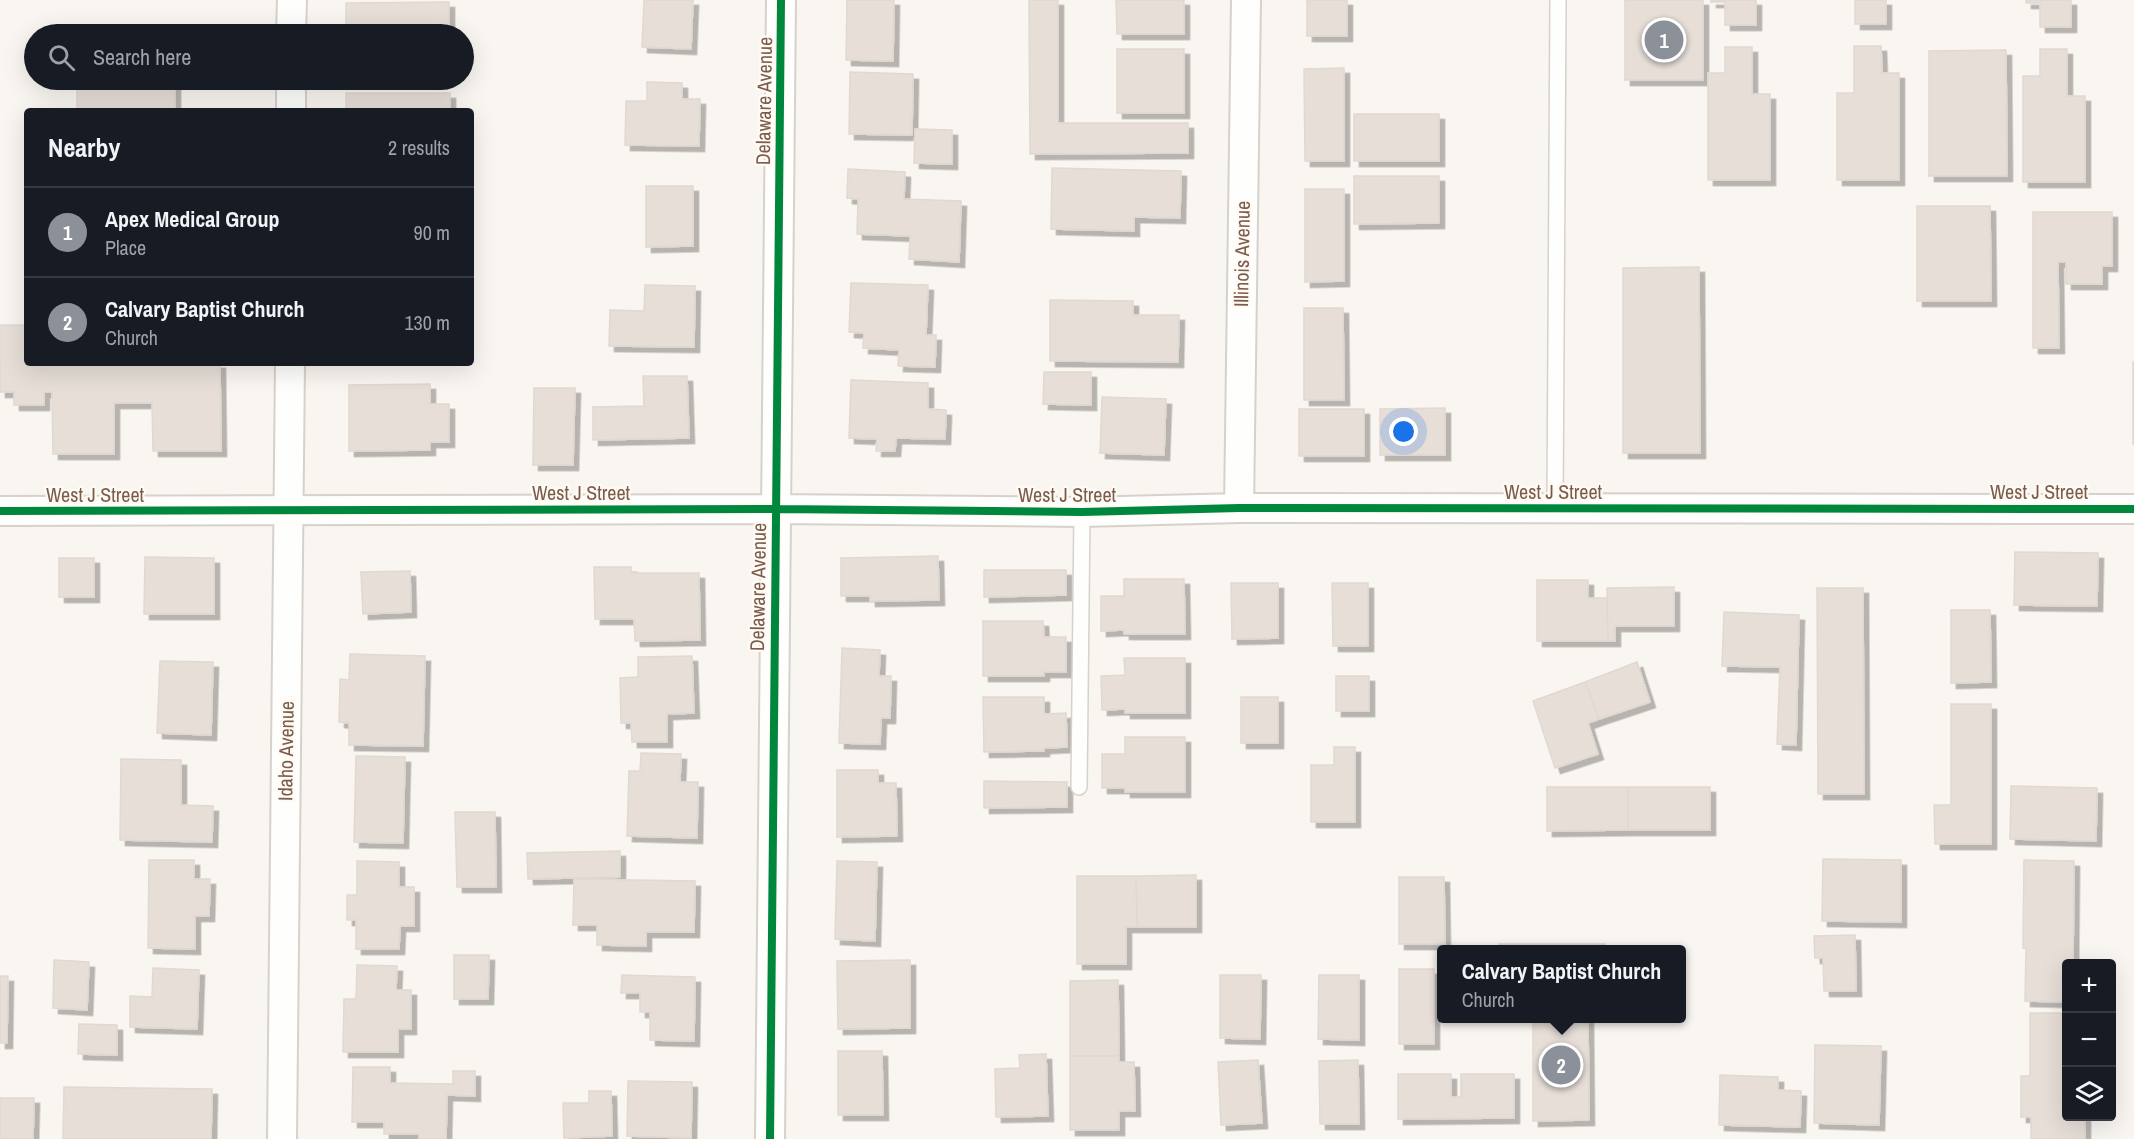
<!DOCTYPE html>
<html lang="en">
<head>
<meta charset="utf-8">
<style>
  :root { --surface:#171b24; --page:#242831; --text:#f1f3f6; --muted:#9ea1a6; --line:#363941; --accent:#8c9099 }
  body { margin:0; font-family:"Archivo Narrow",sans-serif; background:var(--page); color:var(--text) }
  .controls { position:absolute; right:18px; bottom:18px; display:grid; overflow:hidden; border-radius:6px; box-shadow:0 6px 24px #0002 }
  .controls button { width:54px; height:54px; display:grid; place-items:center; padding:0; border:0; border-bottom:2px solid var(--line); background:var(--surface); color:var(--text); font:30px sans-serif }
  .you { position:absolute; left:1404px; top:432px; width:21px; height:21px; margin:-15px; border:4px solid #fff; border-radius:50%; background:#1a73e8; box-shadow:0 0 0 9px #1a73e833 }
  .badge { display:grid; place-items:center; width:39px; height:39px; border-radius:50%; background:var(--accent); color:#fff; font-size:20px; font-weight:700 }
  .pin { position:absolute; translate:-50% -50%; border:3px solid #fff; box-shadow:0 2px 6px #0006 }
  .popup { position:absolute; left:1437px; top:945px; width:249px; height:78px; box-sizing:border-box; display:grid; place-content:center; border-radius:6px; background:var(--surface); filter:drop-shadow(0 2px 4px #0005); font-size:20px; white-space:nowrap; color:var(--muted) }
  .popup b { font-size:22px; color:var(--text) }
  .popup::after { content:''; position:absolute; left:50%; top:100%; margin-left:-12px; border:12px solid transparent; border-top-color:var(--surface) }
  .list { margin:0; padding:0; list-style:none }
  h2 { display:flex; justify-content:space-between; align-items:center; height:78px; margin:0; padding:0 24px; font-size:26px }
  h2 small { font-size:20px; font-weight:400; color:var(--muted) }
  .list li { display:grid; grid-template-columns:39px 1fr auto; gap:18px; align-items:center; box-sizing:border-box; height:90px; padding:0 24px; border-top:2px solid var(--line) }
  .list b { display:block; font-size:22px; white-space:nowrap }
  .list p { margin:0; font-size:20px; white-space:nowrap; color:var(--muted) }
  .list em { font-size:20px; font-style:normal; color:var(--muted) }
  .icon { flex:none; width:33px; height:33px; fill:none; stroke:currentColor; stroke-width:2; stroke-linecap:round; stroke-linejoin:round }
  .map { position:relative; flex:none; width:2134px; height:1139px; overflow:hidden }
  .search { position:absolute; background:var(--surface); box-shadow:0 6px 24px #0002; left:24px; top:24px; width:450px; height:66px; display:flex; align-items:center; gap:15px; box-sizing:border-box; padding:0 21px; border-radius:33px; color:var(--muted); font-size:22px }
  .panel { position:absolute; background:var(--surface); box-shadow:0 6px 24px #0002; left:24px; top:108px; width:450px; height:258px; border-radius:6px }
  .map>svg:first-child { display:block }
</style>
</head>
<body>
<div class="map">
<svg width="2134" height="1139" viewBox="0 0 2134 1139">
  <defs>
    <filter id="shadow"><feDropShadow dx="5.5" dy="5.5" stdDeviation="0" flood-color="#0004"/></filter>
  </defs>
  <rect width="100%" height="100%" fill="#f9f5f0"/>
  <path fill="#e6ded7" stroke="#e2d8d2" stroke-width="1.5" filter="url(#shadow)" d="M 644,0 L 693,0 L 691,49 L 642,47 Z
    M 847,0 L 894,0 L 893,61 L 846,60 Z
    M 1029,0 L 1058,0 L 1058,123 L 1188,123 L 1188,153 L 1030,154 Z
    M 1116,0 L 1184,0 L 1184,34 L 1117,34 Z
    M 1307,0 L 1347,0 L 1347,36 L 1307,36 Z
    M 1625,0 L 1703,0 L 1703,80 L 1625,80 Z
    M 1711,0 L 1756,0 L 1756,25 L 1725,25 L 1725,2 L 1711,2 Z
    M 1855,0 L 1886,0 L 1886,24 L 1855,24 Z
    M 2026,0 L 2071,0 L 2071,27 L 2040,27 L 2040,3 L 2026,3 Z
    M 449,2 L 449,34 L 346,34 L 346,3 Z
    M 1854,46 L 1881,46 L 1882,73 L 1899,73 L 1899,180 L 1837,180 L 1837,93 L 1854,93 Z
    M 1725,47 L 1752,47 L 1752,94 L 1770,94 L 1770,180 L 1708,180 L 1708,73 L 1725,73 Z
    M 1117,49 L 1184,49 L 1184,113 L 1117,113 Z
    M 2040,49 L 2067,49 L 2067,96 L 2085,96 L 2085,182 L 2023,182 L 2023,76 L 2040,76 Z
    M 2006,50 L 2007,176 L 1929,176 L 1929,51 Z
    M 1344,68 L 1344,161 L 1305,161 L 1304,69 Z
    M 850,72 L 913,74 L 912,135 L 849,134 Z
    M 77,80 L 175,80 L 175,111 L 77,111 Z
    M 647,82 L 682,83 L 682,99 L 700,99 L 699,146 L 625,145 L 626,101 L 647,101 Z
    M 346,93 L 450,93 L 450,111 L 346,111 Z
    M 1354,114 L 1439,114 L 1439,161 L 1354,161 Z
    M 915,129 L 952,130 L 952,164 L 914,163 Z
    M 1052,168 L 1181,171 L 1180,218 L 1134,217 L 1134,231 L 1051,229 Z
    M 848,169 L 905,172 L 904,199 L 961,201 L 959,262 L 909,259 L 910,236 L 857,234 L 858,199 L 847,198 Z
    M 1354,176 L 1439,176 L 1439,223 L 1354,224 Z
    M 646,186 L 693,186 L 693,246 L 646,247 Z
    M 1305,189 L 1344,189 L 1344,281 L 1305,282 Z
    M 1917,206 L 1990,206 L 1991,301 L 1917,301 Z
    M 2033,212 L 2112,212 L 2112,266 L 2102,266 L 2102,284 L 2066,284 L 2066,262 L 2058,262 L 2059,348 L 2033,348 Z
    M 1699,267 L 1700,453 L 1623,453 L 1623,268 Z
    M 851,283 L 928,285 L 926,335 L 936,335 L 935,367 L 898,366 L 899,350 L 863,348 L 864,333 L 849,332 Z
    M 645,285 L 695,286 L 694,347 L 609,346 L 610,310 L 644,311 Z
    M 1050,300 L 1133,301 L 1133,315 L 1179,315 L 1178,362 L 1050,361 Z
    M 1304,308 L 1343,308 L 1344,400 L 1304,400 Z
    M 0,325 L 27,325 L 27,363 L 220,363 L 221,451 L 153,451 L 152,403 L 114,403 L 114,454 L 53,454 L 52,392 L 44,392 L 44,405 L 14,405 L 14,392 L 0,392 Z
    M 2133,362 L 2134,362 L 2134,444 L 2133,444 Z
    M 1044,372 L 1091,372 L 1091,405 L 1043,404 Z
    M 643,376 L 687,376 L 689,438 L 593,440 L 593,407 L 644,406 Z
    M 851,380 L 928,383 L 928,409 L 946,410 L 945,439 L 896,438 L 895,451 L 876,451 L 877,439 L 849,438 Z
    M 430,384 L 430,404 L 449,404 L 449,442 L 430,442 L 430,450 L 349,451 L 349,385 Z
    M 534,388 L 575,388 L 573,465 L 533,465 Z
    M 1102,397 L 1166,399 L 1164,455 L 1100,453 Z
    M 1445,408 L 1445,455 L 1380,455 L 1380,409 Z
    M 1299,409 L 1364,409 L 1364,456 L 1299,456 Z
    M 2015,552 L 2098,553 L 2097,606 L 2014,605 Z
    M 938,556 L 939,600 L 870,601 L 870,596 L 841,596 L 841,558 Z
    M 145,557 L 214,558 L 214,614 L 144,614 Z
    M 59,558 L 94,558 L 94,597 L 59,597 Z
    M 594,567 L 631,567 L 631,573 L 699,573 L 700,640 L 635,641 L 634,619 L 595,619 Z
    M 984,570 L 1066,570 L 1066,595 L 984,597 Z
    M 410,571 L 411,612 L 363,614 L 361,572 Z
    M 1124,579 L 1184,579 L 1185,634 L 1124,634 L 1124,630 L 1101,631 L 1101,596 L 1124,596 Z
    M 1537,580 L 1588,580 L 1588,598 L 1607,598 L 1608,641 L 1537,641 Z
    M 1231,583 L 1278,583 L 1278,638 L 1232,639 Z
    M 1332,583 L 1368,583 L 1368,646 L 1333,646 Z
    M 1674,587 L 1674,626 L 1615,626 L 1615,641 L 1608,641 L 1607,588 Z
    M 1817,588 L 1863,588 L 1864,794 L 1818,794 Z
    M 1951,610 L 1990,610 L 1991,682 L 1951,683 Z
    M 1724,612 L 1799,615 L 1796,745 L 1777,744 L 1780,667 L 1722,666 Z
    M 983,621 L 1043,621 L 1044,637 L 1066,637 L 1066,672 L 1044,672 L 1044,676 L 983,676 Z
    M 842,648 L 880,650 L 879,676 L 891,676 L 890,718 L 881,718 L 880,744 L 839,743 Z
    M 350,654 L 425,656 L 423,746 L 349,745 L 349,723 L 339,722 L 340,679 L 349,680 Z
    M 692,656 L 694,713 L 667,714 L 667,742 L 632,742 L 631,723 L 621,723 L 620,678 L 638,677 L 638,657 Z
    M 1124,658 L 1185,658 L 1185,713 L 1125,713 L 1125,709 L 1102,710 L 1101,676 L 1125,675 Z
    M 160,661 L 213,662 L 211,735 L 157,733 Z
    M 1637,662 L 1650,702 L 1599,719 L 1585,682 Z
    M 1336,676 L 1369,676 L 1369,711 L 1336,711 Z
    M 1585,682 L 1599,719 L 1588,723 L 1598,754 L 1555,768 L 1533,701 Z
    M 983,697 L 1044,697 L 1044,714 L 1066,713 L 1067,747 L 1044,748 L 1044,751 L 984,752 Z
    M 1241,697 L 1278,697 L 1278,743 L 1241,743 Z
    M 1951,704 L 1991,704 L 1991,844 L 1935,844 L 1934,805 L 1951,805 Z
    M 1125,737 L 1185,737 L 1185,792 L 1125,792 L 1125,788 L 1102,788 L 1102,754 L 1125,754 Z
    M 1334,747 L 1355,747 L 1355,822 L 1311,822 L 1311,765 L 1334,765 Z
    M 641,753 L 681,754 L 680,782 L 698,782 L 697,838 L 627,836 L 629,771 L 640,771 Z
    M 356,756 L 405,757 L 403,843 L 354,842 Z
    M 121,759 L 181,760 L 181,805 L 213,806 L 212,842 L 120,840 Z
    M 837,770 L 878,770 L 878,783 L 896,783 L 897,836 L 837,837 Z
    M 984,781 L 1067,782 L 1067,807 L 984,808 Z
    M 2011,786 L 2097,788 L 2096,841 L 2010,839 Z
    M 1547,787 L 1628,787 L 1628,830 L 1547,831 Z
    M 1628,787 L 1710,787 L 1710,830 L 1628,830 Z
    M 455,812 L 495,812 L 496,887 L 457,887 Z
    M 620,851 L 620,877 L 528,879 L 527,853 Z
    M 1823,859 L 1901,860 L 1901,922 L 1822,921 Z
    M 149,860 L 194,860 L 194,879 L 210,879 L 209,916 L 195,916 L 195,949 L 148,948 Z
    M 2024,860 L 2074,861 L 2073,964 L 2066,964 L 2066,1002 L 2025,1001 L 2026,948 L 2023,948 Z
    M 357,861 L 399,862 L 399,887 L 414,887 L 414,926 L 400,926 L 399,949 L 356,949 L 356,920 L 347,920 L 347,895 L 357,895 Z
    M 837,861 L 877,862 L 875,941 L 835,939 Z
    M 1196,875 L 1196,927 L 1137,927 L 1136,876 Z
    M 1077,876 L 1136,876 L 1137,927 L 1126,927 L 1126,964 L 1077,964 Z
    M 1399,877 L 1444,877 L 1445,944 L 1399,944 Z
    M 574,879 L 695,881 L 694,932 L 646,932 L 646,946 L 597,945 L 597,925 L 573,925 Z
    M 1855,935 L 1856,991 L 1824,991 L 1823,958 L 1815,958 L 1814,936 Z
    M 1499,944 L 1605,944 L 1605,950 L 1499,950 Z
    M 454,955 L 489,955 L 488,999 L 454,999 Z
    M 54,960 L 89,962 L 87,1010 L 53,1008 Z
    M 910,960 L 910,1028 L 838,1029 L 837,961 Z
    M 357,965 L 397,966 L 396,990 L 411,990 L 411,1029 L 398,1029 L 398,1052 L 343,1052 L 344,999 L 356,999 Z
    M 153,968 L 199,970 L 197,1029 L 130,1027 L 130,996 L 152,997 Z
    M 1399,969 L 1434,969 L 1434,1044 L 1399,1044 Z
    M 622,975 L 695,977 L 694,1041 L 650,1040 L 650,1012 L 640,1012 L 640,993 L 621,993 Z
    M 1220,975 L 1261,975 L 1260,1039 L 1220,1038 Z
    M 1319,975 L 1359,975 L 1359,1040 L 1318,1039 Z
    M 0,976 L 8,976 L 7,1043 L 0,1043 Z
    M 1118,980 L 1119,1056 L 1070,1056 L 1070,981 Z
    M 2030,1013 L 2066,1013 L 2066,1116 L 2085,1116 L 2085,1139 L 2031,1139 L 2031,1117 L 2021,1117 L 2021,1076 L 2030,1076 Z
    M 1533,1018 L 1588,1018 L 1589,1120 L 1533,1121 Z
    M 79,1024 L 117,1025 L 117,1055 L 78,1054 Z
    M 1815,1045 L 1881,1046 L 1879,1125 L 1814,1123 Z
    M 838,1051 L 882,1051 L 883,1115 L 838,1115 Z
    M 1046,1054 L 1048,1116 L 996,1117 L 995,1069 L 1020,1068 L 1019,1055 Z
    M 1070,1056 L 1119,1056 L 1119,1062 L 1134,1062 L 1135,1111 L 1119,1111 L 1119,1130 L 1070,1130 Z
    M 1258,1060 L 1262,1123 L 1221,1125 L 1218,1062 Z
    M 1358,1060 L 1359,1124 L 1320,1124 L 1319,1061 Z
    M 353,1067 L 390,1067 L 390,1083 L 453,1084 L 453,1071 L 475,1071 L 475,1096 L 447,1095 L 446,1139 L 419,1139 L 419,1134 L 384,1134 L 384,1122 L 352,1122 Z
    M 1398,1074 L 1451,1074 L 1451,1097 L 1461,1097 L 1461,1074 L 1514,1074 L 1514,1118 L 1398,1119 Z
    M 1720,1075 L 1778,1077 L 1778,1090 L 1801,1091 L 1800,1127 L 1719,1125 Z
    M 628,1081 L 692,1082 L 691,1138 L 627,1136 Z
    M 64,1087 L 212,1089 L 211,1139 L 63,1139 Z
    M 589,1091 L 611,1091 L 612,1136 L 564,1138 L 563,1103 L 589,1103 Z
    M 0,1098 L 34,1098 L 33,1139 L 0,1139 Z"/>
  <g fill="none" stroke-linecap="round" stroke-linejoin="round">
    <g stroke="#d7d1cb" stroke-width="18">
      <path id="service" d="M 1555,508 L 1558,0
        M 1079,787 L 1082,512"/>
    </g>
    <g stroke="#d7d1cb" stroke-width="32">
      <path id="minor" d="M 291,34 L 292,0
        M 291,111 L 291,80
        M 1239,508 L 1246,0
        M 0,511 L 776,509 L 1082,512 L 1239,508 L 2134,509
        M 282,1139 L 290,363
        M 770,1139 L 781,0"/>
    </g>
    <use href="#service" stroke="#fefefd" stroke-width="15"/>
    <use href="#minor" stroke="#fefefd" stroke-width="28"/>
    <g stroke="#fffaf3" stroke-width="11">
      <path id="cycleway" d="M 0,511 L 776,509 L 1082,512 L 1239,508 L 2134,509
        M 770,1139 L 781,0"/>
    </g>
    <use href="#cycleway" stroke="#00873e" stroke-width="8"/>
  </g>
  <g text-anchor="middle" stroke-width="4.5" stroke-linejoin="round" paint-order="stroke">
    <g font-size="20" fill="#7a5c4d" stroke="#fffaf3">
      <text transform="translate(764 101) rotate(-89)" y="7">Delaware Avenue</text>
      <text transform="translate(1242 254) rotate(-89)" y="7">Illinois Avenue</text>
      <text x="1553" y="499">West J Street</text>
      <text x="2039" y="499">West J Street</text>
      <text x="581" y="500">West J Street</text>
      <text x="95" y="502">West J Street</text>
      <text x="1067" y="502">West J Street</text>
      <text transform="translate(758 587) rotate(-89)" y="7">Delaware Avenue</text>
      <text transform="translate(286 751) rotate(-89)" y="7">Idaho Avenue</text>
    </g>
  </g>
</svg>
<div class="controls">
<button>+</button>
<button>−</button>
<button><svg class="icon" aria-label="layers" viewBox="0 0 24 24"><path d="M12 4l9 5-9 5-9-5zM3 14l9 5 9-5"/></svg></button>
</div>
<div class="you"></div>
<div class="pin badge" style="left:1664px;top:40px">1</div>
<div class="pin badge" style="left:1561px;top:1065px">2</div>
<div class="popup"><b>Calvary Baptist Church</b>Church</div>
<div class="search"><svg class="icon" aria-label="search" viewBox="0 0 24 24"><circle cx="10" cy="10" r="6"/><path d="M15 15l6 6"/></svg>Search here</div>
<section class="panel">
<h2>Nearby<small>2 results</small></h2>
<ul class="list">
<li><span class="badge">1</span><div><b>Apex Medical Group</b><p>Place</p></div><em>90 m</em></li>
<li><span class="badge">2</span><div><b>Calvary Baptist Church</b><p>Church</p></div><em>130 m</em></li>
</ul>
</section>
</div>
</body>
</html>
